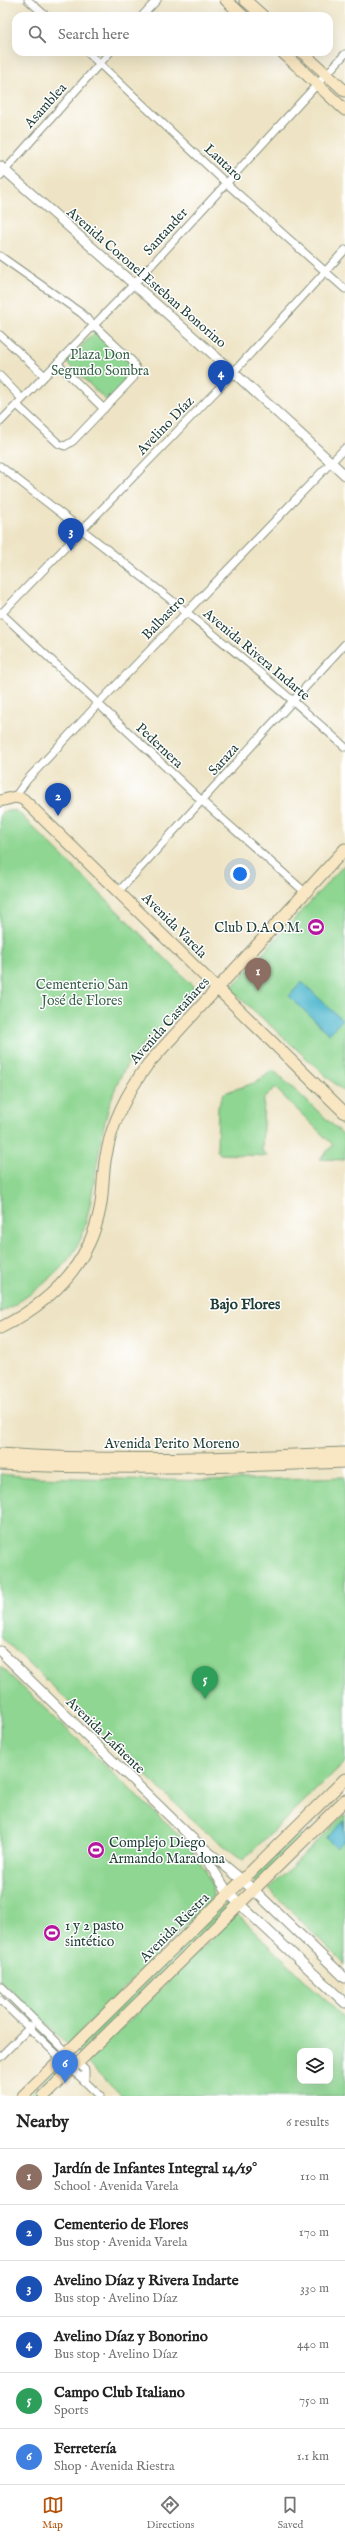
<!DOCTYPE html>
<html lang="en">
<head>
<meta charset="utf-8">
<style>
  :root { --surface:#fff; --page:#f6f6f6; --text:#222; --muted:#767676; --line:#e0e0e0; --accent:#b45309 }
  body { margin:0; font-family:"IM FELL English",serif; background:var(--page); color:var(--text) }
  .controls { position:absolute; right:12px; bottom:12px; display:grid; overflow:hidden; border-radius:8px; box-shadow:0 4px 16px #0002 }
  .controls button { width:36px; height:36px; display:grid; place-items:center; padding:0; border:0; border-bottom:1px solid var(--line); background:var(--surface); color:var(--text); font:20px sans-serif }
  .you { position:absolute; left:240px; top:874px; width:14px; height:14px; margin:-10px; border:3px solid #fff; border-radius:50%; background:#1a73e8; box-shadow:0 0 0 6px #1a73e833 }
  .badge { display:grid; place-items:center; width:26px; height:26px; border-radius:50%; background:var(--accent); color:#fff; font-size:13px; font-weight:700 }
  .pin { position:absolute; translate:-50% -33px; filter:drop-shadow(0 1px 2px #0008) }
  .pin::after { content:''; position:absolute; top:21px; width:14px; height:12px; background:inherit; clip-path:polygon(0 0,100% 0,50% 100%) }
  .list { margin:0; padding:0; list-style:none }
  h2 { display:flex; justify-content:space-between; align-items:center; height:52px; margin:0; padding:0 16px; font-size:17px }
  h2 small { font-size:13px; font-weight:400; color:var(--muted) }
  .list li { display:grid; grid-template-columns:26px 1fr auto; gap:12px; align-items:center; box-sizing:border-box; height:56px; padding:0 16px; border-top:1px solid var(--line) }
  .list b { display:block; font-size:15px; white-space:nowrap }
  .list p { margin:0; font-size:13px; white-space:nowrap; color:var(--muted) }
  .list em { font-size:13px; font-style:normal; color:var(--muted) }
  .icon { flex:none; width:22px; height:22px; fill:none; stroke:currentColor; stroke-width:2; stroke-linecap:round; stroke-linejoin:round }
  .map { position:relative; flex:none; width:345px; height:2096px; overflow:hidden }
  .search { position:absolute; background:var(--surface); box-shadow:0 4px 16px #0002; left:12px; right:12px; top:12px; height:44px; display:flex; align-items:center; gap:10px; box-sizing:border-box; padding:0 14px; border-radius:12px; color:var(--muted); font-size:15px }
  .sheet { height:388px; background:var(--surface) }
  nav { display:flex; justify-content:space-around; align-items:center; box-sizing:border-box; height:56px; border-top:1px solid var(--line); background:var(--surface); font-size:11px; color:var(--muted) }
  nav a { display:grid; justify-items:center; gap:2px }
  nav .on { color:var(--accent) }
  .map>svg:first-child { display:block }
</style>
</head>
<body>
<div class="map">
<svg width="345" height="2096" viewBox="0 0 345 2096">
  <rect width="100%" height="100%" fill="#fff"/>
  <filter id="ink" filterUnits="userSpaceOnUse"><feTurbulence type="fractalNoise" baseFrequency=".025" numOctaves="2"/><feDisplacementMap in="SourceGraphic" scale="8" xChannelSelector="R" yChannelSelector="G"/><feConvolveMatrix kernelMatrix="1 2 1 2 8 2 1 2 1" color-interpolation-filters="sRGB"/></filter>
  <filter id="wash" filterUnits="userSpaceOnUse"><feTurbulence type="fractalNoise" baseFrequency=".012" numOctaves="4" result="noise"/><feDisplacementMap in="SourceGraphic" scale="16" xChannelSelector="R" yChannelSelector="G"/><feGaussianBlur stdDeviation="0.9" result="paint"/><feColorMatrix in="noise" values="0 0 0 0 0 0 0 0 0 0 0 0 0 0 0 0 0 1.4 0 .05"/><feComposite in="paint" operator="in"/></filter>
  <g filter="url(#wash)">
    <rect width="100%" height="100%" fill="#eee4c5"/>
    <path fill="#8ed691" stroke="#568a62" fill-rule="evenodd" d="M 99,328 L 139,369 L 107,401 L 66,362 Z
      M 6,810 L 17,811 L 193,986 L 194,994 C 173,1015 138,1045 124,1070 C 95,1123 100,1183 81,1238 C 70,1268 28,1298 0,1313 L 0,814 Z
      M 345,864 L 345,1093 L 230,989 Z
      M 273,1070 L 345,1136 L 345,1160 L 320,1159 L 333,1145 L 275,1088 L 264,1098 L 262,1150 L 267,1156 L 220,1154 L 217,1150 L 218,1107 L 224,1093 L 257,1082 Z
      M 0,1474 L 30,1477 L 211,1481 L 345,1477 L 345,1762 L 243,1860 L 202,1829 L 0,1636 Z
      M 0,1666 L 188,1844 L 206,1871 L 212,1885 L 213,1898 L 68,2045 L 0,1980 Z
      M 345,1814 L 345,1965 L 269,1889 Z
      M 297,1832 L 303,1838 L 256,1883 L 250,1878 Z
      M 226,1903 L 232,1908 L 81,2055 L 76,2050 Z
      M 237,1914 L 345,2019 L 345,2096 L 121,2096 L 87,2062 ZM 300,2051 L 330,2051 L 330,2081 L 300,2081 Z
      M 58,2067 L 62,2071 L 37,2096 L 28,2096 Z"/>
    <path fill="#51b8cf" stroke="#387a82" d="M 302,982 L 342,1020 L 329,1034 L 289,996 Z
      M 344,1821 L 345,1840 L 336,1848 L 326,1838 Z"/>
  </g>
  <g filter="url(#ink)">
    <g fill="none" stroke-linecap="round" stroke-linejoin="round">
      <g stroke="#86907c" stroke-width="9">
        <path id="minor" d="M 28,0 L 46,16
          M 142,16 L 157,0
          M 87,52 L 226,183 L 345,289
          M 0,176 L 110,52
          M 0,256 L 81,313 L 132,361 L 136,368 L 134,377 L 73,441 L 65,446 L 59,444 L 17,405
          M 0,335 L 45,376
          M 57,363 L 104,409
          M 0,376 L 22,399
          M 0,422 L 134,284 L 345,54
          M 0,466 C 117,557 235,647 345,747
          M 0,612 L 202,801 L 306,893
          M 0,615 L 218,389 L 345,250
          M 15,797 L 27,780 L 98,704 L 345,448
          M 119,891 L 345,644
          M 0,1986 L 85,2070 L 85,2082
          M 0,2000 L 100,2096
          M 0,2057 L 31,2026"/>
      </g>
      <g stroke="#86907c" stroke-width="11">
        <path id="tertiary" d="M 0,166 L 232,371 L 345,475
          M 0,1651 L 193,1839 L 255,1891 L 345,1978
          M 197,1845 L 229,1894 L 345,2003"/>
      </g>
      <g stroke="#86907c" stroke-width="13">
        <path id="secondary" d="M 226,0 L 243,16
          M 245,0 L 263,16
          M 282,52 L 345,110
          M 302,52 L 345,91
          M 0,801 L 15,797 L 23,799 L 345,1113
          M 0,1328 C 50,1303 89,1265 100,1209 C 104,1190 102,1170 107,1151 C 113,1119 129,1090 148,1064 L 345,849
          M 0,1454 C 115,1462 230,1458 345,1453
          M 0,1464 C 115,1470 230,1467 345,1462
          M 23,2096 L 345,1779
          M 44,2096 L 345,1800"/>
      </g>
      <use href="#minor" stroke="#fff" stroke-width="7"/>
      <use href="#tertiary" stroke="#fff" stroke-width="9"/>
      <use href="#secondary" stroke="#f9e7c3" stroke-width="11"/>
    </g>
  </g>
  <defs>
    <g id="stadium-disc" transform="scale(0.9)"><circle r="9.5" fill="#b5179e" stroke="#fff"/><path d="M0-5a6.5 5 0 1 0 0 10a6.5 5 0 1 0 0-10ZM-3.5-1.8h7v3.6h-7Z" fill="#fff"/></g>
  </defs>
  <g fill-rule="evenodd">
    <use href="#stadium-disc" x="316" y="927"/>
    <use href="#stadium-disc" x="96" y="1850"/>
    <use href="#stadium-disc" x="52" y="1933"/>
  </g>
  <g text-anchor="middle" stroke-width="3" stroke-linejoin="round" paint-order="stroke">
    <g font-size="14" fill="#1f3d34" stroke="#fff">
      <text transform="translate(45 105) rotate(-48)" y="5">Asamblea</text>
      <text transform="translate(224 162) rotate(43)" y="5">Lautaro</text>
      <text transform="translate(165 231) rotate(-48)" y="5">Santander</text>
      <text transform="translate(147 277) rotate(41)" y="5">Avenida Coronel Esteban Bonorino</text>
      <text transform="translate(165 425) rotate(-46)" y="5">Avelino Díaz</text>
      <text transform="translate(163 617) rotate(-46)" y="5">Balbastro</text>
      <text transform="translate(257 654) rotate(40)" y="5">Avenida Rivera Indarte</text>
      <text transform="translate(160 745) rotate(43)" y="5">Pedernera</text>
      <text transform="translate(223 759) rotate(-48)" y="5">Saraza</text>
      <text transform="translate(175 925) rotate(45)" y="5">Avenida Varela</text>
      <text transform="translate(169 1020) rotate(-48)" y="5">Avenida Castañares</text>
      <text x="172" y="1448">Avenida Perito Moreno</text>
      <text transform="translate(106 1735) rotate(44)" y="5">Avenida Lafuente</text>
      <text transform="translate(174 1927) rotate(-45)" y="5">Avenida Riestra</text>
    </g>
    <g font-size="14" fill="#3b634b" stroke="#fff">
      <text x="100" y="359">Plaza Don<tspan x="100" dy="16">Segundo Sombra</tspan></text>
      <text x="82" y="989">Cementerio San<tspan x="82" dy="16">José de Flores</tspan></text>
    </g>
    <g font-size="14" fill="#1f3d34" stroke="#fff" text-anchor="start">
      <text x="303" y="932" text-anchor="end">Club D.A.O.M.</text>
      <text x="109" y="1847">Complejo Diego<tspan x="109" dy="16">Armando Maradona</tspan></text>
      <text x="65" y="1930">1 y 2 pasto<tspan x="65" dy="16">sintético</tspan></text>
    </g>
    <g font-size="15" font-weight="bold" fill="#1f3d34" stroke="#fff">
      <text x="245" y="1309">Bajo Flores</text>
    </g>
  </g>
</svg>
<div class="controls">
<button><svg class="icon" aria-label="layers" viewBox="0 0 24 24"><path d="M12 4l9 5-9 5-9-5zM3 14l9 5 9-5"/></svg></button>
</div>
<div class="you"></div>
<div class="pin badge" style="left:258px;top:991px;background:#8d6e63">1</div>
<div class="pin badge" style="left:58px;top:816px;background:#1a4fb4">2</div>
<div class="pin badge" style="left:71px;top:551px;background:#1a4fb4">3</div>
<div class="pin badge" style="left:221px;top:393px;background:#1a4fb4">4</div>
<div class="pin badge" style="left:205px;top:1699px;background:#2e9e5b">5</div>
<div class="pin badge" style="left:65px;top:2083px;background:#3f7fe0">6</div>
<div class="search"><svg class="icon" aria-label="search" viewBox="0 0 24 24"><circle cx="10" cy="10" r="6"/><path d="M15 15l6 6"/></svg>Search here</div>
</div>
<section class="sheet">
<h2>Nearby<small>6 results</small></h2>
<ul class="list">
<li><span class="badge" style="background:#8d6e63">1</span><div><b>Jardín de Infantes Integral 14/19°</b><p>School · Avenida Varela</p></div><em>110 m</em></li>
<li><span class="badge" style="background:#1a4fb4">2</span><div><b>Cementerio de Flores</b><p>Bus stop · Avenida Varela</p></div><em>170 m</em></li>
<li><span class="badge" style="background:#1a4fb4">3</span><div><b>Avelino Díaz y Rivera Indarte</b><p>Bus stop · Avelino Díaz</p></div><em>330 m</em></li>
<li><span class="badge" style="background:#1a4fb4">4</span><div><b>Avelino Díaz y Bonorino</b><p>Bus stop · Avelino Díaz</p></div><em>440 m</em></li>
<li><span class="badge" style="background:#2e9e5b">5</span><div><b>Campo Club Italiano</b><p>Sports</p></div><em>750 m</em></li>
<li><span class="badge" style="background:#3f7fe0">6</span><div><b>Ferretería</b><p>Shop · Avenida Riestra</p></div><em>1.1 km</em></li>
</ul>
</section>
<nav>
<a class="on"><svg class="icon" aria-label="map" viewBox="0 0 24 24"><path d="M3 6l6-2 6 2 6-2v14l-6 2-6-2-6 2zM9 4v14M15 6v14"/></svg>Map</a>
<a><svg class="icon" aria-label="directions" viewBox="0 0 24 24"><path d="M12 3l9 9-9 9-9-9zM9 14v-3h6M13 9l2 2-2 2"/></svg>Directions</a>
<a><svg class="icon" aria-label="saved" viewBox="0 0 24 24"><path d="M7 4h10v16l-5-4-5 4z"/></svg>Saved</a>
</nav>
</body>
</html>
